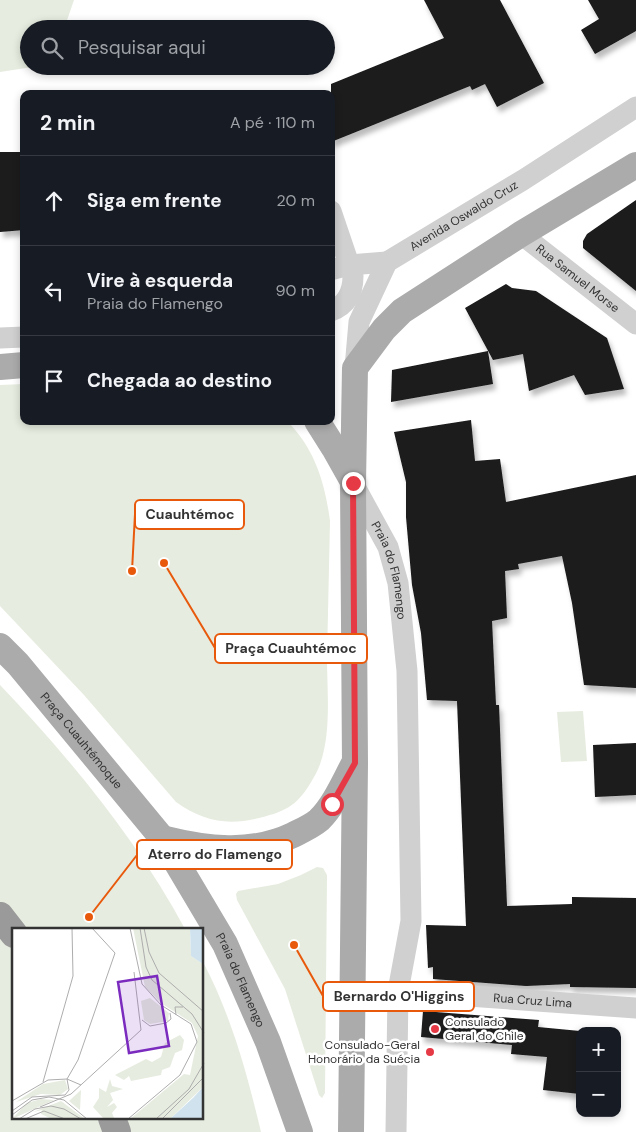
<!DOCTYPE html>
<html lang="pt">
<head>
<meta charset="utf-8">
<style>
  :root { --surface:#171b24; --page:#242831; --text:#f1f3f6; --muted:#9ea1a6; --line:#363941 }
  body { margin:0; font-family:"DM Sans",sans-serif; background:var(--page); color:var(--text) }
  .controls { position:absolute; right:15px; bottom:15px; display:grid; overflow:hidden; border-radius:10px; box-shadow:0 2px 8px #0003 }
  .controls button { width:45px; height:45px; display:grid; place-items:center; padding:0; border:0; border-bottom:1px solid var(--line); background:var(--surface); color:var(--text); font:25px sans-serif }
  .stop { position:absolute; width:15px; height:15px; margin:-11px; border:4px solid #e63946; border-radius:50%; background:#fff }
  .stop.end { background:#e63946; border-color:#fff; box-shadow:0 1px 5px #0008 }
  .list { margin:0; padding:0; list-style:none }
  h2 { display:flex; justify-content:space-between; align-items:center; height:65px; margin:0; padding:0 20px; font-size:21px }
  h2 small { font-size:16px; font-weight:400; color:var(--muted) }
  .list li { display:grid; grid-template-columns:32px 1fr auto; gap:15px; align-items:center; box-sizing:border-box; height:90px; padding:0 20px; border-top:1px solid var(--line) }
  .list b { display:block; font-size:19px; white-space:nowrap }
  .list p { margin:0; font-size:16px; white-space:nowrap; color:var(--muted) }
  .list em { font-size:16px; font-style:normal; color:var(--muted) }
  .icon { flex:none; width:28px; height:28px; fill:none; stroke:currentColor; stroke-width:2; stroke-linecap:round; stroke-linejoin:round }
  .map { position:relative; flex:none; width:636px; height:1132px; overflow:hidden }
  .search { position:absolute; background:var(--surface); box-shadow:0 2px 8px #0003; left:20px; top:20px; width:315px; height:55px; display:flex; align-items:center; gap:12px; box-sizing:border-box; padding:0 18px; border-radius:28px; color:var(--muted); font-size:19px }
  .panel { position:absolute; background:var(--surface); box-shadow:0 2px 8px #0003; left:20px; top:90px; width:315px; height:335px; border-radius:10px }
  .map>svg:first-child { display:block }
</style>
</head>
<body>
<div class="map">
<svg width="636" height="1132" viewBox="0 0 636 1132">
  <defs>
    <filter id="shadow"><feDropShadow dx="3" dy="5.5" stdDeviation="2.5" flood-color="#0004"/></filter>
  </defs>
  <rect width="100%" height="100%" fill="#fff"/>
  <path fill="#e6ecdf" d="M 0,0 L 74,0 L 64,29 L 29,29 L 29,66 L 39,66 L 0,72 Z
    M 24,384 L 24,421 L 287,421 C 315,449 325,483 330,521 C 329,566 328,612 327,658 C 327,694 333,745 314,777 C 299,804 288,811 259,818 C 227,826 203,821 176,802 L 84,695 L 0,606 L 0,385 Z
    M 0,685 C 69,757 138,841 185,929 L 14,930 L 14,1118 L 202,1118 L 203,962 C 231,1015 247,1073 261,1132 L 0,1132 Z
    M 583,711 L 587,761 L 561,762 L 557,712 Z
    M 317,867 L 323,868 L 327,875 L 325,1093 L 322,1098 L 319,1095 L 285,989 L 237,900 L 236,894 L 238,891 L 278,884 L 301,875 Z"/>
  <path fill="#1a1a1a" filter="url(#shadow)" d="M 424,0 L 500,0 L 544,83 L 497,107 L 485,84 L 472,90 L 470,86 L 331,142 L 331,84 L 444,38 Z
    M 588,0 L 636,0 L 636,31 L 595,54 L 581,30 L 599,19 Z
    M 0,152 L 24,152 L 24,230 L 0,232 Z
    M 636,200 L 636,291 L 583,248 L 583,241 L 587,234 Z
    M 506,284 L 512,288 L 536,291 L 607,338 L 624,389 L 585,395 L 574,375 L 529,391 L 523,354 L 493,360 L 465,308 Z
    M 488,351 L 493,384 L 391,402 L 392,370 Z
    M 471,420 L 475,461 L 500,459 L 506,502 L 636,475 L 636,688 L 584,685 L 572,603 L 562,556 L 518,564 L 519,569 L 505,571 L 507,618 L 492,621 L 496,705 L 499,705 L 507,906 L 572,904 L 572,897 L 636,898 L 636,988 L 570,987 L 570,984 L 526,986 L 433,979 L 433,967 L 428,968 L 426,925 L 466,926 L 457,701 L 427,700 L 421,633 L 412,585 L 406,517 L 406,482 L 394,432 Z
    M 636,743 L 636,795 L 595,797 L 593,745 Z
    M 423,1011 L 539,1020 L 538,1027 L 580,1031 L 580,1094 L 543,1090 L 547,1057 L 511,1054 L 512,1045 L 421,1037 Z"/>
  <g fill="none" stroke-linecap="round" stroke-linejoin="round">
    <g stroke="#d0d0d0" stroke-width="21">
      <path d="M 331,211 L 353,276 C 353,292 347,305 331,311"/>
      <path id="s1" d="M 521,234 L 636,324"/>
      <path d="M 331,270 L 349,265 L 387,262"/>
      <path d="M 0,338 L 24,337"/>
      <path id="s2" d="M 355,368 L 359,322 L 387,262 L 523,180 L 636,107"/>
      <path id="s3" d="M 353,483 L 388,547 L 398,583 L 407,671 L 411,921 L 398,991 L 396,1132"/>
      <path id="s4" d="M 398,991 L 636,1008"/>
    </g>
    <g stroke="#ababab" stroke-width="26">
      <path d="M 0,367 L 24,365"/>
      <path d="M 317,421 L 334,448 L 352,480"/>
      <path id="s5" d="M 0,646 L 18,664 L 162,838 L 225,944 L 268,1042 L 300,1132"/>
      <path d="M 162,838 C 206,849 251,855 293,835 C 301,831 312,826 319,820 C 334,805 343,784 353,765"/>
      <path d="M 351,1132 L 355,763 L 353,483 L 355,368 L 384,329 L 402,311 L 521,234 L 636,165"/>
    </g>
    <path stroke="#9a9a9a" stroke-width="28" d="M 0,916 L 14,934
      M 112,1118 L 117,1132"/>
  </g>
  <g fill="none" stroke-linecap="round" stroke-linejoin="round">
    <path stroke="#e63946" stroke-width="6" d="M 332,804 L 355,763 L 353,483"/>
  </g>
  <g fill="#e63946" stroke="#fff" stroke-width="2">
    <circle cx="435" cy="1029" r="5"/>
    <circle cx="430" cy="1052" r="5"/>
  </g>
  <g text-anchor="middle" stroke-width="5" stroke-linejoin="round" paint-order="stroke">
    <g font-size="12" fill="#333" stroke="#fff">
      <text dy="4" stroke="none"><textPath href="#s2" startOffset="202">Avenida Oswaldo Cruz</textPath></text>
      <text dy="4" stroke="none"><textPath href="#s1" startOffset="72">Rua Samuel Morse</textPath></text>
      <text dy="4" stroke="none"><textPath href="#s3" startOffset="96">Praia do Flamengo</textPath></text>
      <text dy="4" stroke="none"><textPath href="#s5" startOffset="125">Praça Cuauhtémoque</textPath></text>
      <text dy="4" stroke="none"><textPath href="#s5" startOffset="414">Praia do Flamengo</textPath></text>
      <text dy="4" stroke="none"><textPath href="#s4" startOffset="135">Rua Cruz Lima</textPath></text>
    </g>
    <g font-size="12" fill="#333" stroke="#fff" text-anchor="start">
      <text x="445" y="1026">Consulado<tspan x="445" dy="14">Geral do Chile</tspan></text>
      <text x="420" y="1049" text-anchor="end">Consulado-Geral<tspan x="420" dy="14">Honorário da Suécia</tspan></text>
    </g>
  </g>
  <g transform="translate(12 928)">
    <rect width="191" height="191" fill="#fff"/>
    <path d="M 121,0 L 178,0 L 179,28 L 191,36 L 191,159 L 158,191 L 118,191 L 172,146 L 178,147 L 186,108 L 180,95 L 149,75 L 133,59 ZM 138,70 L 157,85 L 156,93 L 138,96 L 132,92 L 129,73 ZM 168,107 L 172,112 L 170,122 L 163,125 L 158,139 L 150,142 L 149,147 L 119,153 L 117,148 L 112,152 L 103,147 L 134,131 L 140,134 L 149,129 L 153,115 ZM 98,151 L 100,158 L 111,161 L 98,165 L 101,172 L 95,179 L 102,175 L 105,179 L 100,185 L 102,190 L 92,191 L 81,179 L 87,170 L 87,160 L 94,164 ZM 53,152 L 56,161 L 48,167 L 29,166 L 4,174 L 31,156 ZM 69,162 L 68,182 L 57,173 ZM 29,171 L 42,172 L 0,191 L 15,175 ZM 49,173 L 73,191 L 40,191 L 29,186 L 30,182 L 21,184 Z" fill="#e6ecdf"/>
    <path d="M 191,0 L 192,1 L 191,36 L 179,28 L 178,0 ZM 191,159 L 191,191 L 158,191 L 181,170 Z" fill="#cfe2ee"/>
    <path fill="none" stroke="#adadad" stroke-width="1" d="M 128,0 L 134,39 L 140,52 L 180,86 L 192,105M 132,0 L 137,24 L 147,45 L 192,84M 164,87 L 163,79 L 171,79M 130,92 L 138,98 L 154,95 L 159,91 L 158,85M 55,151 L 66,132 L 103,25 L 80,0M 31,154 L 61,48 L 60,0M 0,173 L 36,152 L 55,151 L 69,157M 28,179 L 59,166 L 129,102 L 122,44M 0,183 L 20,169 L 53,167 L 57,162 L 55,151M 0,187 L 20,172 L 37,169 L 52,172 L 75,191M 7,191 L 23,181 L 39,178 L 52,181 L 69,191M 13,191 L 32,183 L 53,191M 116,191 L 168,147 L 185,114 L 179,96 L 149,77 L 130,56 L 118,0M 144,191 L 177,161 L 192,135M 150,191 L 192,149"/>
    <path fill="#7b2cbf" fill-opacity="0.15" stroke="#7b2cbf" stroke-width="2.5" d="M 145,48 L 157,118 L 117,125 L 106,54 Z"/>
    <rect width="191" height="191" fill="none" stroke="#333" stroke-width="2.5"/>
  </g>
  <path fill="none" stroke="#e8590c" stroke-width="2" d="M132 571L135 514M164 563L215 648M89 917L137 855M294 945L323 996"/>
  <g fill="#e8590c" stroke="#fff" stroke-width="2">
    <circle cx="132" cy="571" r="5"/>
    <circle cx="164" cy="563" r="5"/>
    <circle cx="89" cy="917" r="5"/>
    <circle cx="294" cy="945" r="5"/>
  </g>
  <g fill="#fff" stroke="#e8590c" stroke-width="2">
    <rect x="135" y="500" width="109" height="29" rx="5"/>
    <rect x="215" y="634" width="152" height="29" rx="5"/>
    <rect x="137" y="840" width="155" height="29" rx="5"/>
    <rect x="323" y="982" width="151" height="29" rx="5"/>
  </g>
  <g font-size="14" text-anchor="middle" font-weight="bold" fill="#333">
    <text x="190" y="519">Cuauhtémoc</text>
    <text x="291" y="653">Praça Cuauhtémoc</text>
    <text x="215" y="859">Aterro do Flamengo</text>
    <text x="399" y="1001">Bernardo O'Higgins</text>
  </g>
</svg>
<div class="controls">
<button>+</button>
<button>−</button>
</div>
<div class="stop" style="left:332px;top:804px"></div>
<div class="stop end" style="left:353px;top:483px"></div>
<div class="search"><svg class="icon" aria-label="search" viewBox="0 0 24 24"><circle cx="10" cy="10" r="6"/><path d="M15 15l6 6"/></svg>Pesquisar aqui</div>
<section class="panel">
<h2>2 min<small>A pé · 110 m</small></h2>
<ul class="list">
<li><svg class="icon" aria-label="ahead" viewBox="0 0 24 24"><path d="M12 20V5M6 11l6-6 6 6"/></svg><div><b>Siga em frente</b></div><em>20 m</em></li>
<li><svg class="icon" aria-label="left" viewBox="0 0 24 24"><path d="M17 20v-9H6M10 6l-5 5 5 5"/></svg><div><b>Vire à esquerda</b><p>Praia do Flamengo</p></div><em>90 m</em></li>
<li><svg class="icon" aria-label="arrive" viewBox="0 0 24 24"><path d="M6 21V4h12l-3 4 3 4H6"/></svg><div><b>Chegada ao destino</b></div></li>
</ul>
</section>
</div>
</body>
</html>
